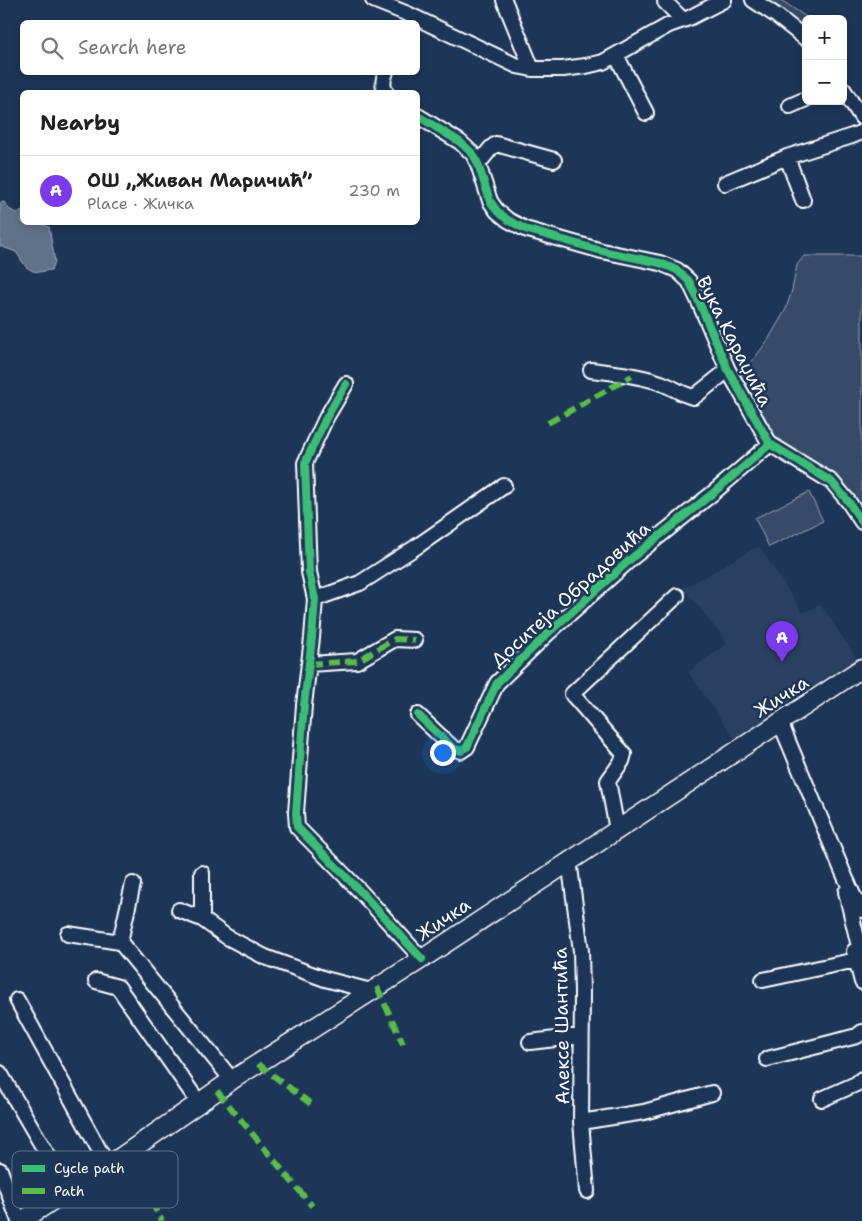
<!DOCTYPE html>
<html lang="en">
<head>
<meta charset="utf-8">
<style>
  :root { --surface:#fff; --page:#f6f6f6; --text:#222; --muted:#767676; --line:#e0e0e0; --accent:#7c3aed }
  body { margin:0; font-family:"Shantell Sans",sans-serif; background:var(--page); color:var(--text) }
  .controls { position:absolute; right:15px; top:15px; display:grid; overflow:hidden; border-radius:8px; box-shadow:0 2px 8px #0003 }
  .controls button { width:45px; height:45px; display:grid; place-items:center; padding:0; border:0; border-bottom:1px solid var(--line); background:var(--surface); color:var(--text); font:25px sans-serif }
  .you { position:absolute; left:442px; top:752px; width:18px; height:18px; margin:-12px; border:4px solid #fff; border-radius:50%; background:#1a73e8; box-shadow:0 0 0 8px #1a73e833 }
  .badge { display:grid; place-items:center; width:32px; height:32px; border-radius:50%; background:var(--accent); color:#fff; font-size:16px; font-weight:700 }
  .pin { position:absolute; translate:-50% -41px; filter:drop-shadow(0 1px 2px #0008) }
  .pin::after { content:''; position:absolute; top:26px; width:18px; height:15px; background:inherit; clip-path:polygon(0 0,100% 0,50% 100%) }
  .list { margin:0; padding:0; list-style:none }
  h2 { display:flex; justify-content:space-between; align-items:center; height:65px; margin:0; padding:0 20px; font-size:21px }
  h2 small { font-size:16px; font-weight:400; color:var(--muted) }
  .list li { display:grid; grid-template-columns:32px 1fr auto; gap:15px; align-items:center; box-sizing:border-box; height:70px; padding:0 20px; border-top:1px solid var(--line) }
  .list b { display:block; font-size:19px; white-space:nowrap }
  .list p { margin:0; font-size:16px; white-space:nowrap; color:var(--muted) }
  .list em { font-size:16px; font-style:normal; color:var(--muted) }
  .icon { flex:none; width:28px; height:28px; fill:none; stroke:currentColor; stroke-width:2; stroke-linecap:round; stroke-linejoin:round }
  .map { position:relative; flex:none; width:862px; height:1221px; overflow:hidden }
  .search { position:absolute; background:var(--surface); box-shadow:0 2px 8px #0003; left:20px; top:20px; width:400px; height:55px; display:flex; align-items:center; gap:12px; box-sizing:border-box; padding:0 18px; border-radius:8px; color:var(--muted); font-size:19px }
  .panel { position:absolute; background:var(--surface); box-shadow:0 2px 8px #0003; left:20px; top:90px; width:400px; height:135px; border-radius:8px }
  .map>svg:first-child { display:block }
</style>
</head>
<body>
<div class="map">
<svg width="862" height="1221" viewBox="0 0 862 1221">
  <rect width="100%" height="100%" fill="#1d3557"/>
  <filter id="ink" filterUnits="userSpaceOnUse"><feTurbulence type="fractalNoise" baseFrequency=".02" numOctaves="2"/><feDisplacementMap in="SourceGraphic" scale="10" xChannelSelector="R" yChannelSelector="G"/><feConvolveMatrix kernelMatrix="1 2 1 2 8 2 1 2 1" color-interpolation-filters="sRGB"/></filter>
  <g filter="url(#ink)">
    <path fill="#2a4161" d="M 759,546 L 803,613 L 820,604 L 862,666 L 741,748 L 688,672 L 727,643 L 684,588 Z"/>
    <path fill="#364b69" stroke="#9aa5b4" d="M 768,0 L 780,0 L 784,2 L 809,19 L 806,19 L 806,32 L 768,4 Z
      M 804,256 L 862,256 L 862,522 L 848,501 L 784,452 L 735,384 L 768,340 L 786,309 L 792,290 L 797,265 Z
      M 809,492 L 823,521 L 769,547 L 755,518 Z"/>
    <path fill="#617289" stroke="#a0aab8" d="M 4,202 L 9,209 L 16,213 L 22,211 L 22,222 L 39,223 L 49,227 L 55,262 L 51,270 L 39,272 L 33,271 L 26,267 L 16,252 L 0,246 L 0,203 Z"/>
    <g fill="none" stroke-linecap="round" stroke-linejoin="round">
      <g stroke="#fff" stroke-width="18">
        <path id="minor" d="M 373,0 L 408,14 L 517,66 L 532,69 L 563,69 L 586,66 L 603,62 L 669,25 L 689,18 L 724,0
          M 504,0 L 532,69
          M 753,0 L 777,16 L 806,39
          M 665,2 L 683,20
          M 616,55 L 646,113
          M 843,89 L 862,118
          M 386,92 C 382,86 383,79 386,72
          M 790,106 L 806,99
          M 418,116 L 460,142 L 473,154 L 478,164 L 490,201 L 497,211 L 508,220 L 525,229 L 602,251 L 660,263 L 677,270 L 689,281 L 699,302 L 728,370 L 770,444 L 832,482 L 848,501 L 862,522
          M 787,157 L 803,200
          M 478,164 L 491,148 L 496,144 L 554,160
          M 725,183 L 787,157 L 852,136 L 862,132
          M 591,370 C 614,373 639,375 661,383 C 673,387 682,395 694,397 L 728,370
          M 346,384 L 326,418 L 305,463 L 309,572 L 315,599 L 312,638 L 304,705 L 296,813 L 297,827 L 360,891 L 422,959
          M 315,599 L 360,583 L 416,547 L 504,486
          M 309,664 L 357,661 L 395,639 L 415,640
          M 418,715 L 453,748 L 461,751 L 467,747 L 497,683 L 547,634 L 633,557 L 713,493 L 770,444
          M 780,722 L 842,870 L 854,897 L 862,910
          M 617,830 L 608,781 L 622,761 L 624,754 L 572,694 L 677,596
          M 569,860 L 581,951 L 582,991 L 581,1122 L 587,1191
          M 133,884 L 120,942 L 232,1080
          M 846,892 L 862,959
          M 179,910 L 202,919 L 227,937 L 265,957 L 325,979 L 371,991
          M 202,919 L 202,873
          M 68,934 L 120,942
          M 854,951 L 862,982
          M 763,980 L 856,960
          M 96,981 L 118,987 L 199,1103
          M 17,1000 L 108,1166
          M 530,1042 L 581,1036
          M 767,1059 L 857,1036 L 862,1032
          M 0,1073 L 68,1190
          M 822,1099 L 856,1084 L 862,1079
          M 581,1122 L 644,1112 L 712,1093
          M 0,1170 L 19,1221"/>
      </g>
      <g stroke="#fff" stroke-width="21">
        <path id="major" d="M 22,1221 L 68,1190 L 108,1166 L 232,1080 L 422,959 L 862,668"/>
      </g>
      <use href="#minor" stroke="#1d3557" stroke-width="14"/>
      <use href="#major" stroke="#1d3557" stroke-width="18"/>
      <path stroke="#5cbc4b" stroke-width="6" stroke-dasharray="12 6" stroke-linecap="butt" d="M 548,423 L 632,376
        M 309,664 L 357,661 L 395,639 L 415,640
        M 377,987 L 403,1044
        M 258,1064 L 315,1107
        M 217,1091 L 312,1206
        M 119,1158 L 151,1201 L 162,1221"/>
      <g stroke="#1d3557" stroke-width="11">
        <path id="cycleway" d="M 418,116 L 460,142 L 473,154 L 478,164 L 490,201 L 497,211 L 508,220 L 525,229 L 602,251 L 660,263 L 677,270 L 689,281 L 699,302 L 728,370 L 770,444 L 832,482 L 848,501 L 862,522
          M 346,384 L 326,418 L 305,463 L 309,572 L 315,599 L 312,638 L 304,705 L 296,813 L 297,827 L 360,891 L 422,959
          M 418,715 L 453,748 L 461,751 L 467,747 L 497,683 L 547,634 L 633,557 L 713,493 L 770,444"/>
      </g>
      <use href="#cycleway" stroke="#3abd76" stroke-width="8"/>
    </g>
  </g>
  <g text-anchor="middle" stroke-width="5" stroke-linejoin="round" paint-order="stroke">
    <g font-size="19" fill="#fff" stroke="#1d3557">
      <text transform="translate(735 341) rotate(63)" y="7">Вука Караџића</text>
      <text transform="translate(570 594) rotate(-42)" y="7">Доситеја Обрадовића</text>
      <text transform="translate(781 696) rotate(-33)" y="7">Жичка</text>
      <text transform="translate(443 919) rotate(-34)" y="7">Жичка</text>
      <text transform="translate(561 1026) rotate(-91)" y="7">Алексе Шантића</text>
    </g>
  </g>
  <rect x="12" y="1151" width="166" height="57" rx="8" fill="#1d3557" stroke="#617289" stroke-width="1"/>
  <rect x="22" y="1165" width="23" height="7" fill="#3abd76"/>
  <rect x="22" y="1188" width="23" height="6" fill="#5cbc4b"/>
  <g font-size="14" fill="#fff">
    <text x="54" y="1173">Cycle path</text>
    <text x="54" y="1196">Path</text>
  </g>
</svg>
<div class="controls">
<button>+</button>
<button>−</button>
</div>
<div class="you"></div>
<div class="pin badge" style="left:782px;top:662px">A</div>
<div class="search"><svg class="icon" aria-label="search" viewBox="0 0 24 24"><circle cx="10" cy="10" r="6"/><path d="M15 15l6 6"/></svg>Search here</div>
<section class="panel">
<h2>Nearby<small></small></h2>
<ul class="list">
<li><span class="badge">A</span><div><b>ОШ „Живан Маричић”</b><p>Place · Жичка</p></div><em>230 m</em></li>
</ul>
</section>
</div>
</body>
</html>
